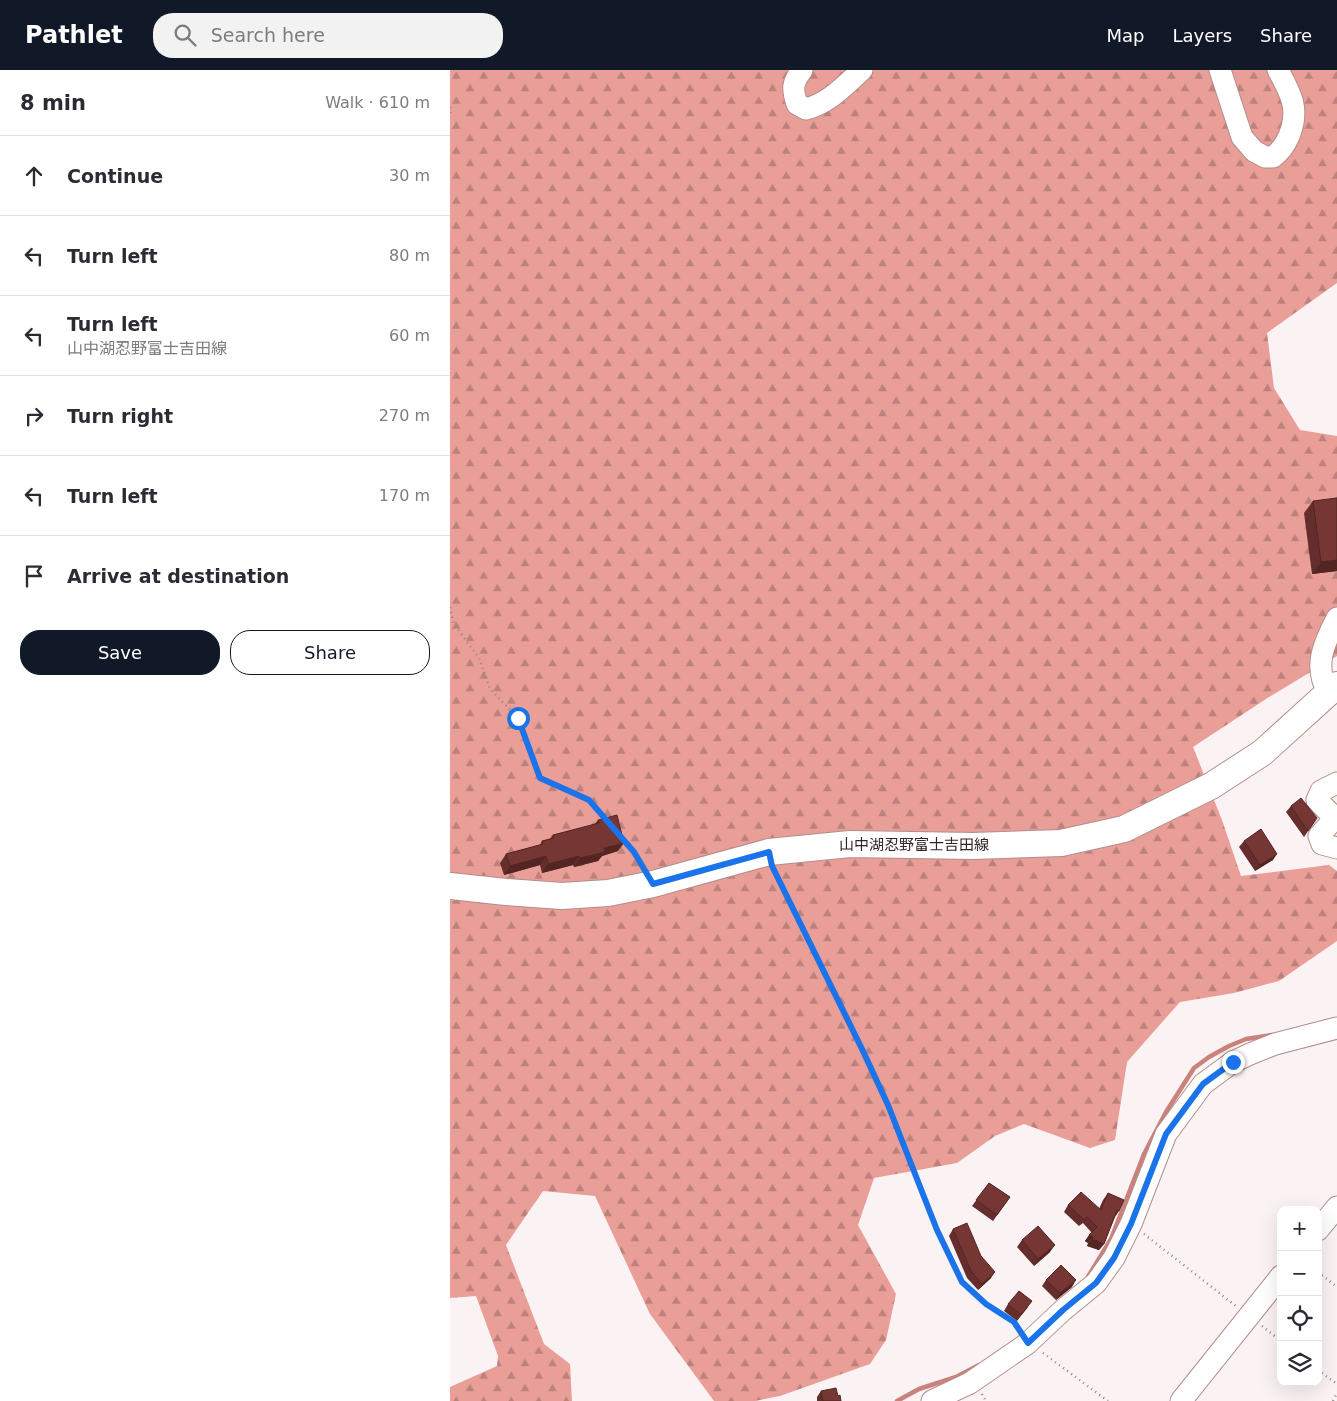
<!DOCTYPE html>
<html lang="en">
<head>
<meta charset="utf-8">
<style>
  :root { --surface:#fff; --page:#f2f2f3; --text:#2b2b33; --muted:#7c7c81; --line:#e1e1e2; --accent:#111827 }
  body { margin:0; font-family:"DejaVu Sans","Noto Sans JP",sans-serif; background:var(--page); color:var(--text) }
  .controls { position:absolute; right:15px; bottom:15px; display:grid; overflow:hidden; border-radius:10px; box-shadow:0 5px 20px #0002 }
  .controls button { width:45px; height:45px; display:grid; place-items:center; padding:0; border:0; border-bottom:1px solid var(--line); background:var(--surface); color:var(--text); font:25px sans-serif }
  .stop { position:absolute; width:15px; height:15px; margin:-11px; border:4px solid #1a73e8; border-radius:50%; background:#fff }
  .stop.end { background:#1a73e8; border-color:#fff; box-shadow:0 1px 5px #0008 }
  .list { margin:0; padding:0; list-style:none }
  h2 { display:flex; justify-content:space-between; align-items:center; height:65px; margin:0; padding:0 20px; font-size:21px }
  h2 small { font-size:16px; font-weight:400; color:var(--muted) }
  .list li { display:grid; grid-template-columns:32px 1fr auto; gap:15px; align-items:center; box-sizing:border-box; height:80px; padding:0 20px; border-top:1px solid var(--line) }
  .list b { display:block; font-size:19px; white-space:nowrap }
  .list p { margin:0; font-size:16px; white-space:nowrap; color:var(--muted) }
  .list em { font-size:16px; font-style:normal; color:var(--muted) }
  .actions { display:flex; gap:10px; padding:15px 20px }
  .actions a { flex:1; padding:11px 0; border:1px solid var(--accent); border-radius:20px; text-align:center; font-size:18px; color:var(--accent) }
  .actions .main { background:var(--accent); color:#fff }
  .icon { flex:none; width:28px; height:28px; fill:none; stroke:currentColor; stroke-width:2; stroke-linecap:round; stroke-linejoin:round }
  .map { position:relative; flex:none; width:887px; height:1331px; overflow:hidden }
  header { display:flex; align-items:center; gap:30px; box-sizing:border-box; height:70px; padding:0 25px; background:var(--accent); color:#fff }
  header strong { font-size:24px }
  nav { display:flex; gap:28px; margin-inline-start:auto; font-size:18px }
  .search { width:350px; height:45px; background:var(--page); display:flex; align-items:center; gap:12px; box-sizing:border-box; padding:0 18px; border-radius:20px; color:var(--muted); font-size:19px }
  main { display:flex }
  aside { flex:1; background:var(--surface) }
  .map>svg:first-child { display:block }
</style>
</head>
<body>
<header>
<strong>Pathlet</strong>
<div class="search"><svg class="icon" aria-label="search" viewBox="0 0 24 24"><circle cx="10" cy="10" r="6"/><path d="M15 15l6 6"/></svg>Search here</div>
<nav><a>Map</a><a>Layers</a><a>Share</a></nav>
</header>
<main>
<aside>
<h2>8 min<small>Walk · 610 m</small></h2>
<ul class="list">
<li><svg class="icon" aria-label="ahead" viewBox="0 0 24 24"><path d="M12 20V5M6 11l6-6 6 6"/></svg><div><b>Continue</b></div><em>30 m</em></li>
<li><svg class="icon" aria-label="left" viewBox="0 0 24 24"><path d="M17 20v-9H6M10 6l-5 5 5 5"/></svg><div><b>Turn left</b></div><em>80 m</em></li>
<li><svg class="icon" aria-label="left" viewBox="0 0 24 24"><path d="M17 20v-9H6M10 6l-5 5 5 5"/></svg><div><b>Turn left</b><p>山中湖忍野富士吉田線</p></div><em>60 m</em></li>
<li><svg class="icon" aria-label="right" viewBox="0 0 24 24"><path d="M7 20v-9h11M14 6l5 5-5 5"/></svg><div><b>Turn right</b></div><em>270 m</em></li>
<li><svg class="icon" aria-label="left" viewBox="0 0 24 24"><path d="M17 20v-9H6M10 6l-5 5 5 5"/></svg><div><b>Turn left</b></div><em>170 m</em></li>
<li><svg class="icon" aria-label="arrive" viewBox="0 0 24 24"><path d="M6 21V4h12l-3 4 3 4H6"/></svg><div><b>Arrive at destination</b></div></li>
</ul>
<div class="actions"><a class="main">Save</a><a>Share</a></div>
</aside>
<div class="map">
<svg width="887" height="1331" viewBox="0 0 887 1331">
  <defs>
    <pattern id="forest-firs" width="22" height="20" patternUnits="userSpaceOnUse" patternTransform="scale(1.25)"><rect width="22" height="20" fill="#e99e98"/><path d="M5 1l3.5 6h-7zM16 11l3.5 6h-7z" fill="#bd817c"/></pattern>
  </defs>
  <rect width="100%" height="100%" fill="#fbf3f3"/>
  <path fill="url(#forest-firs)" d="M 0,0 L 887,0 L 887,213 L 817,263 L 824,318 L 850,360 L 887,366 L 887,586 L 819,627 L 743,677 L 772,750 L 791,806 L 879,795 L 887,801 L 887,871 L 829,911 L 784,923 L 730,932 L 677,992 L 665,1070 L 640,1078 L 574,1054 L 545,1066 L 507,1093 L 424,1108 L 408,1155 L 446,1224 L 436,1270 L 420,1294 L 330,1326 L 305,1331 L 264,1331 L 200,1244 L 145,1126 L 93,1121 L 56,1175 L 94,1274 L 120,1294 L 122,1331 L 0,1331 L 0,1317 L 47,1296 L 48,1286 L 26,1226 L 0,1228 Z"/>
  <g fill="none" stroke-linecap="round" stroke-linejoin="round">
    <path stroke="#ca827d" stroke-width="4.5" d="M 636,1210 L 661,1169 L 694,1084 L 716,1042 L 744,998 L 759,987 L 779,976 L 796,969 L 822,965
      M 447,1331 L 469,1319 L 506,1307 L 529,1295"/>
    <g stroke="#b28e8b" stroke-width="23">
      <path id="minor" d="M 352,0 C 342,13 342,19 347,34 L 356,39 C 379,33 394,16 412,0
        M 770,0 L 792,67 L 804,81 L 815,87 L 823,87 C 831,81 835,75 839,66 C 850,39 841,24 828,0
        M 878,622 C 863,596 874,573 887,548
        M 887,713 L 871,721 L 867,730 L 885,748 L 887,748
        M 885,748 L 869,766 L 872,774 L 887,778
        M 868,1160 L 887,1137
        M 482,1331 L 520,1313 L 578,1273 L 613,1240 L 646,1213 L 664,1188 L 681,1154 L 716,1064 L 753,1014 L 783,992 L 800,984 L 825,974 L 887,958
        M 731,1331 L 831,1206"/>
    </g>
    <g stroke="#b28e8b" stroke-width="28">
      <path id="major" d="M 0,816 L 56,822 L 112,826 L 158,823 L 203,814 L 319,782 L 400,774 L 523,776 L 611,773 L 674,759 L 761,716 L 812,683 L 887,615"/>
    </g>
    <path stroke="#918686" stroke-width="2.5" stroke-dasharray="1 4" stroke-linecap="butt" d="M 0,37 L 0,46
      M 0,537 L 4,554 L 29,588 L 40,619 L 68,648 L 90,708 L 139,730 L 156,749
      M 171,767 L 184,782 L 193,797
      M 324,800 L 413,979 L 438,1035 L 487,1160 L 511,1212 L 536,1234 L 564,1252 L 568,1259
      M 694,1164 L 786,1236
      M 868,1202 L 887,1217
      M 812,1256 L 831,1271
      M 593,1283 L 658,1331
      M 868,1300 L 887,1314
      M 532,1324 L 536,1331
      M 883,1331 L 887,1323"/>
    <use href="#minor" stroke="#fff" stroke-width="21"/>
    <use href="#major" stroke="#fff" stroke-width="26"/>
  </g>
  <path fill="#652e2c" d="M 887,428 L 887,501 L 862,504 L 854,443 L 863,431 Z
    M 841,736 L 867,748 L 854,767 L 836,742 Z
    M 148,750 L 168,781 L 152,786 L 148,791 L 124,797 L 123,795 L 92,803 L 90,795 L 54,805 L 50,793 L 56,784 L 90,775 L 92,771 L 100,769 L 103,765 L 144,755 Z
    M 794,771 L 823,790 L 805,801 L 789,777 Z
    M 539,1113 L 560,1127 L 543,1151 L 522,1136 Z
    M 658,1123 L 669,1141 L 665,1147 L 654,1174 L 649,1180 L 637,1176 L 638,1173 L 635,1171 L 642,1163 L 633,1153 L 629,1156 L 614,1142 L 618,1135 L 649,1139 L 653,1130 Z
    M 503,1159 L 541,1208 L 528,1220 L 517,1208 L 499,1166 Z
    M 572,1170 L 600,1182 L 584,1196 L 567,1177 Z
    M 596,1210 L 622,1217 L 606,1230 L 592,1216 Z
    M 558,1234 L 578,1237 L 567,1251 L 554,1241 Z
    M 371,1321 L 388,1326 L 391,1331 L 367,1331 L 367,1327 Z"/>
  <path fill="#532624" d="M 887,490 L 887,501 L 862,504 L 871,492 Z
    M 174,773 L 168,781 L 152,786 L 148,791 L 124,797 L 130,788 L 154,778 Z
    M 827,784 L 823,790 L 805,801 L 810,795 Z
    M 96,786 L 90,795 L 54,805 L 60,796 Z
    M 129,786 L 123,795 L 92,803 L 98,794 Z
    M 639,1165 L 643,1167 L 638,1173 L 635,1171 Z
    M 642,1169 L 654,1174 L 649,1180 L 637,1176 Z
    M 605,1175 L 600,1182 L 584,1196 L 588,1189 Z
    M 545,1202 L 541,1208 L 528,1220 L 532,1214 Z
    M 626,1210 L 622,1217 L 606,1230 L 610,1223 Z"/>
  <path fill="#763633" stroke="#532624" d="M 887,428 L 887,490 L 871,492 L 863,431 Z
    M 851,728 L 867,748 L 858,761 L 841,736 Z
    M 167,745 L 174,773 L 154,778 L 155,782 L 130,788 L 129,786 L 98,794 L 96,786 L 60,796 L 56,784 L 93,774 L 92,771 L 104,768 L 103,765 L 149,753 L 148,750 Z
    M 811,759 L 827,784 L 810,795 L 794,771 Z
    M 539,1113 L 560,1127 L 547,1145 L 526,1130 Z
    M 631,1122 L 651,1140 L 658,1123 L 674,1130 L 669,1141 L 667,1140 L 654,1174 L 642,1169 L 643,1167 L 639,1165 L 647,1157 L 637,1147 L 634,1150 L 618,1135 Z
    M 517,1153 L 531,1186 L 545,1202 L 532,1214 L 521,1201 L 503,1159 Z
    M 588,1156 L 605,1175 L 588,1189 L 572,1170 Z
    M 611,1195 L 626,1210 L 610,1223 L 596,1210 Z
    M 569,1221 L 582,1231 L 571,1245 L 558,1234 Z
    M 386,1318 L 388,1326 L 390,1325 L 391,1331 L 373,1331 L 371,1321 Z"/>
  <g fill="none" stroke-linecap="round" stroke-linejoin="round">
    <path stroke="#1a73e8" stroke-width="6" d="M 68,648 L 90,708 L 139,730 L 184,782 L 203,814 L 319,782 L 322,796 L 412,979 L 438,1035 L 487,1160 L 512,1212 L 536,1234 L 564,1252 L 578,1273 L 613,1240 L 646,1213 L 664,1188 L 681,1154 L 716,1064 L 753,1014 L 783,992"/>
  </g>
  <g text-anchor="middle" stroke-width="5" stroke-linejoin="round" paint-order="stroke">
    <g font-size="15" fill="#332524" stroke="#fff">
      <text x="464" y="780">山中湖忍野富士吉田線</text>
    </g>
  </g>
</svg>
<div class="controls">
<button>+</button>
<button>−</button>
<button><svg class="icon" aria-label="locate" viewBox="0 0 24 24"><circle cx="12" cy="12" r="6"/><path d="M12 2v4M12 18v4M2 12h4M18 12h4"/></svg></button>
<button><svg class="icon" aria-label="layers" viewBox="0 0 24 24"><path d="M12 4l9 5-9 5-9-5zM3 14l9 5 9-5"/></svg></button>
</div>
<div class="stop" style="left:68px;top:648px"></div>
<div class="stop end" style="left:783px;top:992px"></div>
</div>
</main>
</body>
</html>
